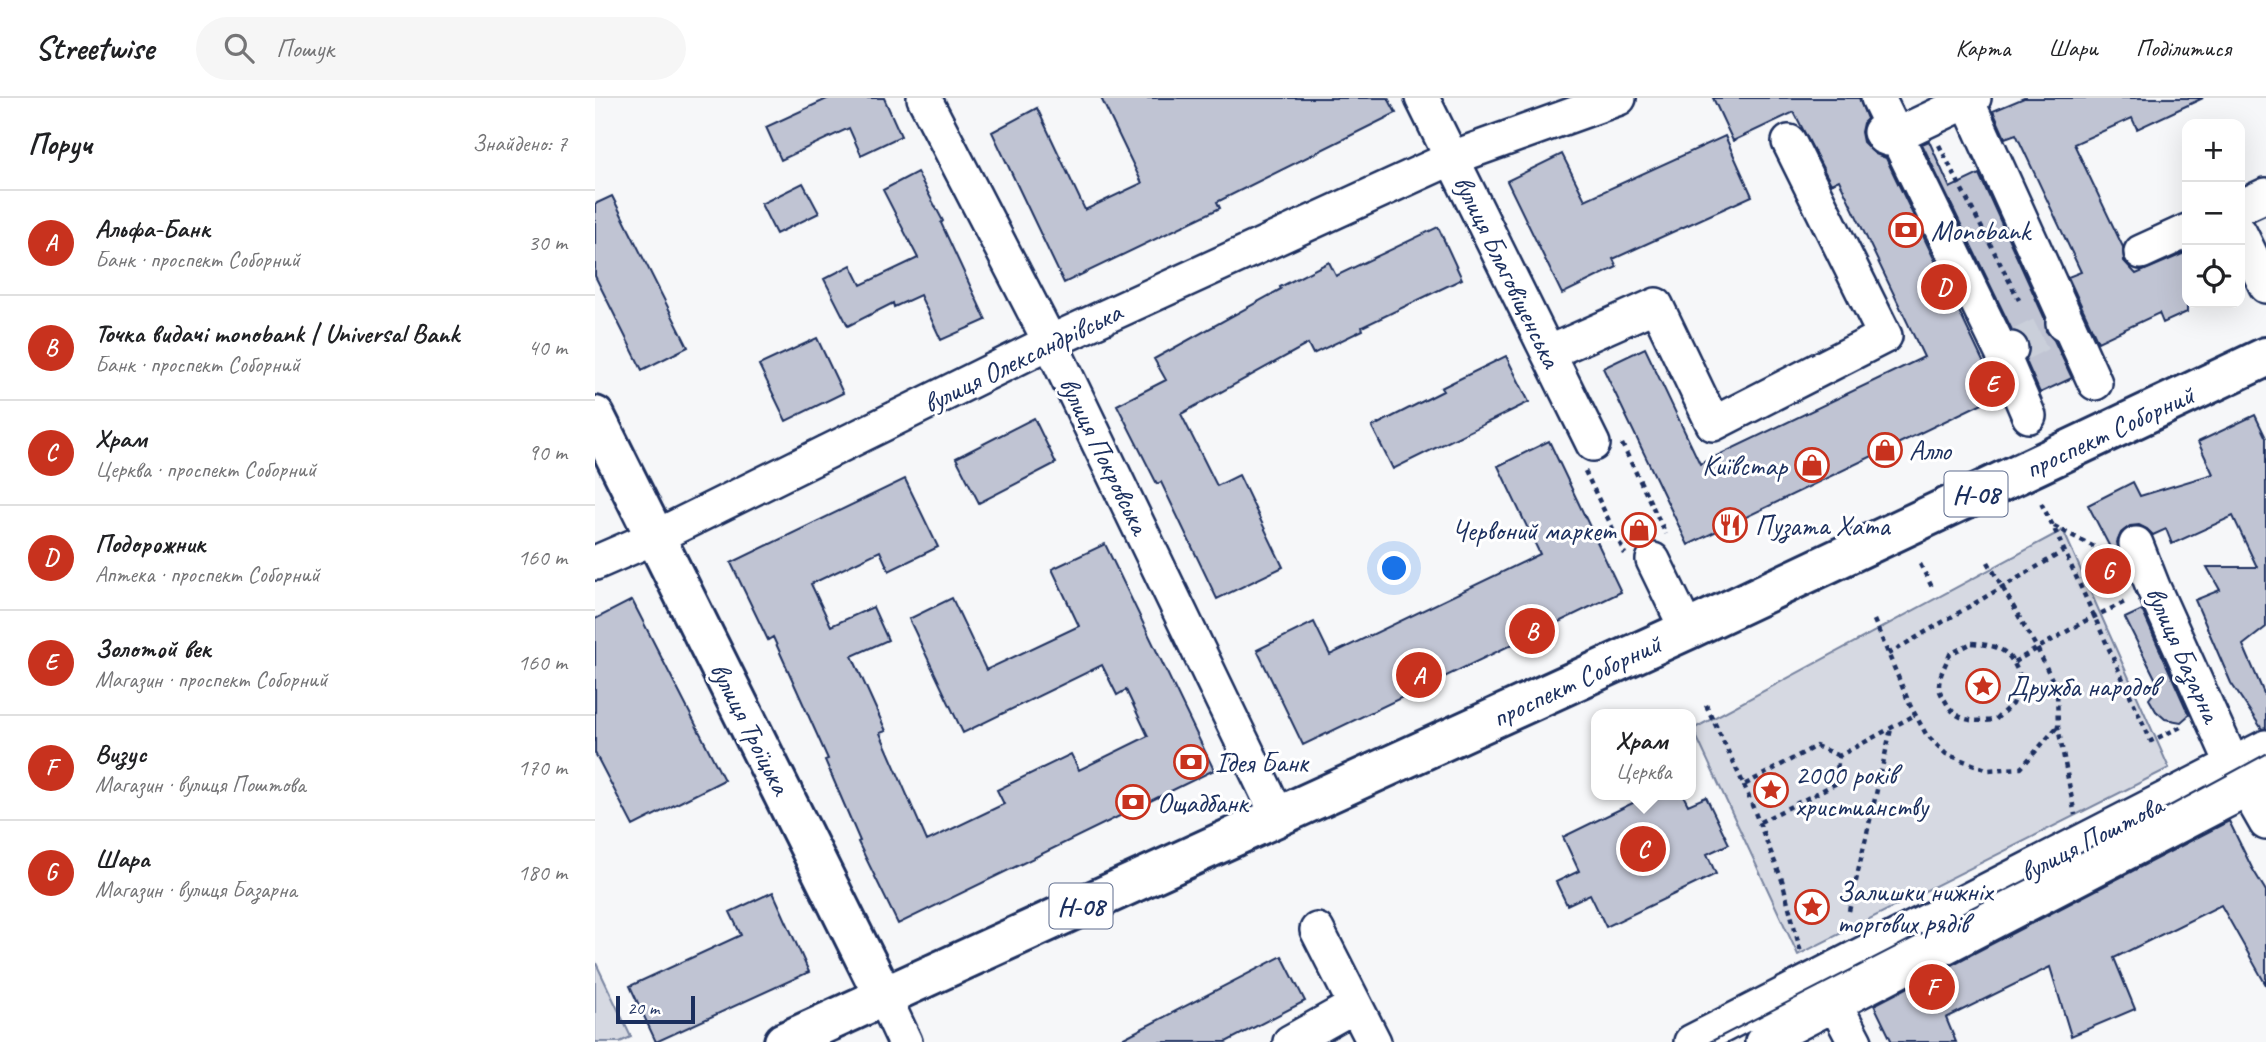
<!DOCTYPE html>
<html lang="uk">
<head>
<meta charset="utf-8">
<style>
  :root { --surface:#fff; --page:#f6f6f6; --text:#202124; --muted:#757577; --line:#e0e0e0; --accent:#c8321e }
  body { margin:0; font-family:Caveat,sans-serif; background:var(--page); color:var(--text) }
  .controls { position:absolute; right:21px; top:21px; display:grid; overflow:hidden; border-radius:14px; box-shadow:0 7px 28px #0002 }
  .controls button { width:63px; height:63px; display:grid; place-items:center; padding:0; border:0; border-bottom:2px solid var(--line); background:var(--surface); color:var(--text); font:35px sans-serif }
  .scale { position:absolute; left:21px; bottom:18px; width:79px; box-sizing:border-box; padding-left:7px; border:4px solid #1b2f5e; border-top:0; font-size:19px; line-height:24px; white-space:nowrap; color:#1b2f5e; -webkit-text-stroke:5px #fff; paint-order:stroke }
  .you { position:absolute; left:800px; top:471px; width:24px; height:24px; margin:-18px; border:5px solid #fff; border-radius:50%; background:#1a73e8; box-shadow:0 0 0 10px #1a73e833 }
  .badge { display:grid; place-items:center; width:46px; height:46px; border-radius:50%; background:var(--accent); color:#fff; font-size:23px; font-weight:700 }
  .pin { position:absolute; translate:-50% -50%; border:4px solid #fff; box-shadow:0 2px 7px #0006 }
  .popup { position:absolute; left:996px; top:611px; width:105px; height:91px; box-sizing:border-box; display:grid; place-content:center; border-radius:14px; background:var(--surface); filter:drop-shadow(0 2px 5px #0005); font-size:23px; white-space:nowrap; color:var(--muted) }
  .popup b { font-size:26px; color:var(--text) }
  .popup::after { content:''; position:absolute; left:50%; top:100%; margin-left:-14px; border:14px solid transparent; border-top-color:var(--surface) }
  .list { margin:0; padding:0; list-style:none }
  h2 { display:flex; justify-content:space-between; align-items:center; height:91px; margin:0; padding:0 28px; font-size:30px }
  h2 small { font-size:23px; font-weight:400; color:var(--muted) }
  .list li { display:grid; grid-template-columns:46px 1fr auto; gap:21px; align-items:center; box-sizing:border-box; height:105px; padding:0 28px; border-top:2px solid var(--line) }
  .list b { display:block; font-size:26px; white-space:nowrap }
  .list p { margin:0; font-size:23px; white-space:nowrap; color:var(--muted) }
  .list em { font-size:23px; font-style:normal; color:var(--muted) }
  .icon { flex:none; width:38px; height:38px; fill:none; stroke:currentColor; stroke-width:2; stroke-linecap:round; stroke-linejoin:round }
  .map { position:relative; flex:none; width:1671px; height:944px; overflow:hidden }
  header { display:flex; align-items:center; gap:42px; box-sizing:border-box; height:98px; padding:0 35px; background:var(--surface); border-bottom:2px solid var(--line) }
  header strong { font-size:33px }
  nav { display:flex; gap:38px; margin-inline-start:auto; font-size:24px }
  .search { width:490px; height:63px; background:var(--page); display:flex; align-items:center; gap:18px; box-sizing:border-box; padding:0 24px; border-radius:38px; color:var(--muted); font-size:26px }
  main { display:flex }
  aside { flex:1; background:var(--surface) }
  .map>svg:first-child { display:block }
</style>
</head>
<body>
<header>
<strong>Streetwise</strong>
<div class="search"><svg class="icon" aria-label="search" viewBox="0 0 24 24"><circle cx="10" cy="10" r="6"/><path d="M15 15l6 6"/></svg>Пошук</div>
<nav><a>Карта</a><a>Шари</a><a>Поділитися</a></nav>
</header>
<main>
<aside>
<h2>Поруч<small>Знайдено: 7</small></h2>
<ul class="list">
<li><span class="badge">A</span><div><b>Альфа-Банк</b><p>Банк · проспект Соборний</p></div><em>30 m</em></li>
<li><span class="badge">B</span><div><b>Точка видачі monobank | Universal Bank</b><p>Банк · проспект Соборний</p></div><em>40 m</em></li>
<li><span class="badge">C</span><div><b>Храм</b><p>Церква · проспект Соборний</p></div><em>90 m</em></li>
<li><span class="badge">D</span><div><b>Подорожник</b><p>Аптека · проспект Соборний</p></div><em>160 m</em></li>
<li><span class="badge">E</span><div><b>Золотой век</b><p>Магазин · проспект Соборний</p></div><em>160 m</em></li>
<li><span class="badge">F</span><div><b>Визус</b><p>Магазин · вулиця Поштова</p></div><em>170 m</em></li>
<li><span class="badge">G</span><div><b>Шара</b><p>Магазин · вулиця Базарна</p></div><em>180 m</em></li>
</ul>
</aside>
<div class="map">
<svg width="1671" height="944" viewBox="0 0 1671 944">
  <rect width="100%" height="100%" fill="#f6f7f9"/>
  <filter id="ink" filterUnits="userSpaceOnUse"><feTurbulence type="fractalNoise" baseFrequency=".0143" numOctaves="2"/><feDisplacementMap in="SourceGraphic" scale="14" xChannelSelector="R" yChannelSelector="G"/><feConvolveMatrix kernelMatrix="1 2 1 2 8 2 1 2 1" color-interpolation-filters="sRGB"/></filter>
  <g filter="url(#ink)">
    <path fill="#d6d9e2" stroke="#7884a0" stroke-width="2" d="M 1468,432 L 1574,670 L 1203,857 L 1098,631 Z
      M 0,863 L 36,939 L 25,944 L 0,944 Z"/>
    <path fill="#c0c4d3" stroke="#1b2f5e" stroke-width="2" d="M 234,0 L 289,0 L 306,38 L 266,57 L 254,30 L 186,62 L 171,29 Z
      M 506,0 L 793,0 L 801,15 L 622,104 L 625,110 L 469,185 L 397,34 L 442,10 L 490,112 L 547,85 Z
      M 1118,0 L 1264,0 L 1272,21 L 1268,25 L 1266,34 L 1268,44 L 1280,56 L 1291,60 L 1404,297 L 1093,447 L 1008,270 L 1050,250 L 1105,366 L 1329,259 L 1244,82 L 1236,86 L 1199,14 L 1138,43 Z
      M 1429,0 L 1608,0 L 1542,31 L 1537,20 L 1479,46 L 1528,149 L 1529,163 L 1541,176 L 1592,154 L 1592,214 L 1568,225 L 1564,215 L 1503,244 L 1473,179 L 1486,174 L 1421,36 L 1410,40 L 1398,13 Z
      M 1130,38 L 1157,98 L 1018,161 L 1022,169 L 967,196 L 912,83 L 967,56 L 990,102 Z
      M 1334,43 L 1355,90 L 1384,76 L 1450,221 L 1451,233 L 1459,242 L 1477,280 L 1445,295 L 1431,263 L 1435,254 L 1434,244 L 1428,236 L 1417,232 L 1327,46 Z
      M 322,74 L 348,123 L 346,125 L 391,222 L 346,242 L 325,197 L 299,209 L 298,205 L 253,228 L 229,181 L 256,167 L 266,187 L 323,160 L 288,92 Z
      M 208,85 L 224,115 L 181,136 L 166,106 Z
      M 17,98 L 93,249 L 47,272 L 0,178 L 0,106 Z
      M 843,129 L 867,181 L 767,229 L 768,232 L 718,256 L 713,246 L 586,316 L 622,388 L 644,377 L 688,469 L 622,501 L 566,384 L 562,386 L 522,307 L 571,282 L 559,261 L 686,191 L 685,189 L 734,164 L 741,178 Z
      M 222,240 L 248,295 L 191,323 L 164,267 Z
      M 911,258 L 934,304 L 798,371 L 777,329 L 848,293 L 846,290 Z
      M 1660,317 L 1671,340 L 1671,529 L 1648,547 L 1671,600 L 1671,630 L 1667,631 L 1636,585 L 1600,502 L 1625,492 L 1612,469 L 1662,469 L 1638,418 L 1577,446 L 1571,431 L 1558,437 L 1552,431 L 1544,427 L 1535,428 L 1526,435 L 1522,444 L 1524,455 L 1519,457 L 1493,407 L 1538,384 L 1545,398 L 1618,376 L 1603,344 Z
      M 439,320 L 461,365 L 384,405 L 361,360 Z
      M 954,343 L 1026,494 L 708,647 L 662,552 L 719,524 L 735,557 L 945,456 L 903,368 Z
      M 310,381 L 343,449 L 294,473 L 285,453 L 216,486 L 236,528 L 278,509 L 293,542 L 257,558 L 291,633 L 285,635 L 332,743 L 409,706 L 402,692 L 476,656 L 484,672 L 553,638 L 531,592 L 522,597 L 507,567 L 368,635 L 314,521 L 357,500 L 391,572 L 484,528 L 457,471 L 510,446 L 619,672 L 303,826 L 263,744 L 265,743 L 230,662 L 233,661 L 178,539 L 173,542 L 136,465 Z
      M 37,502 L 129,682 L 38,728 L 0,655 L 0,521 Z
      M 1547,512 L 1594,617 L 1586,624 L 1570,621 L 1561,613 L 1554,601 L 1564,588 L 1530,520 Z
      M 1054,697 L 1088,697 L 1093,707 L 1111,699 L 1134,746 L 1112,756 L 1121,776 L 1011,829 L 995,796 L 972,807 L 961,784 L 984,773 L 968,739 Z
      M 1634,723 L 1657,770 L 1671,793 L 1671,887 L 1626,807 L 1519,860 L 1540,911 L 1476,938 L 1455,869 L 1351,920 L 1361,944 L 1297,944 L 1279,907 Z
      M 178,794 L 214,874 L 61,944 L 35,888 L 146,837 L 135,814 Z
      M 687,858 L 710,903 L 631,944 L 521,944 Z"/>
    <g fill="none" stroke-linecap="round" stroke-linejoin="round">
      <path stroke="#cacfda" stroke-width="33" stroke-dasharray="33 17" stroke-linecap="butt" d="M 1416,251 L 1468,225"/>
      <g stroke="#1b2f5e" stroke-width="38">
        <path id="minor" d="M 329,0 L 455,244 L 683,718
          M 827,0 L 998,346
          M 1283,0 L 1407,255 L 1416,251
          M 1371,0 L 1472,223 L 1468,225
          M 1285,34 L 1288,39 L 1293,41 L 1379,0
          M 1645,109 L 1671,97
          M 1645,135 L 1671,188
          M 1546,154 L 1592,133
          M 1472,223 L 1500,285
          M 953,255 L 1061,207 L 1118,326 L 1290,238 L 1194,44
          M 1407,255 L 1434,318
          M 1541,446 L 1558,489 L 1638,667 L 1671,725
          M 1058,462 L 1092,532
          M 0,465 L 60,439 L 455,244 L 857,60 L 1024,0
          M 722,832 L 779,944
          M 1230,887 L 1260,944
          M 289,899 L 310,944
          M 695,944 L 759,908
          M 1096,944 L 1671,649
          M 1167,944 L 1671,682"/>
      </g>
      <g stroke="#1b2f5e" stroke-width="44">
        <path id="major" d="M 0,318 L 289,899
          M 189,944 L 1092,532 L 1671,259"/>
      </g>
      <path stroke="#1b2f5e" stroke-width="4.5" stroke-dasharray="5 5" stroke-linecap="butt" d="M 1344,47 L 1424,202
        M 1027,346 L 1071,436
        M 990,373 L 1030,456
        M 1446,405 L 1458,428 L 1556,643 L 1590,627
        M 1459,428 L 1513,456
        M 1393,464 L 1443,552 L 1462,592 L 1463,629 L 1480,717
        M 1325,466 L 1338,491
        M 1279,522 L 1315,607 L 1331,636 L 1351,656 L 1393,672 L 1426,670 L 1462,629
        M 1377,545 C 1407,548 1414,552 1426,580 L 1417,606 L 1400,622 C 1380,624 1361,624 1351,604 C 1348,599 1344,594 1344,588 C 1344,577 1351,566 1355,556 Z
        M 1293,556 L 1469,453
        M 1419,564 L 1490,523 L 1532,503
        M 1111,607 L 1149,687 L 1221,648 L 1244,658
        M 1149,687 L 1187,782 L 1206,855
        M 1165,724 L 1240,686 L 1244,658 L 1320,617
        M 1254,813 L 1296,631"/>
      <use href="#minor" stroke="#fff" stroke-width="33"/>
      <use href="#major" stroke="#fff" stroke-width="38"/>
      <path stroke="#1b2f5e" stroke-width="2" d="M 1115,944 L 1560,716 L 1671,656"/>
    </g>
  </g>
  <defs>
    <g id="bank-ring" transform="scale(1.75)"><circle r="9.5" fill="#fff" stroke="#c8321e" stroke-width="1.5"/><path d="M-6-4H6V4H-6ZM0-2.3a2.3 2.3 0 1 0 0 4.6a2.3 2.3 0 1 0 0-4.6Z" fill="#c8321e"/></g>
    <g id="shop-ring" transform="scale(1.75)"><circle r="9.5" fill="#fff" stroke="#c8321e" stroke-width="1.5"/><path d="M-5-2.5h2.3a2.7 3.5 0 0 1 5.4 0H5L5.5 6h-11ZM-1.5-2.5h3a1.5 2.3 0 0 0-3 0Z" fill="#c8321e"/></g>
    <g id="restaurant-ring" transform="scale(1.75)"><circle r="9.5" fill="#fff" stroke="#c8321e" stroke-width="1.5"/><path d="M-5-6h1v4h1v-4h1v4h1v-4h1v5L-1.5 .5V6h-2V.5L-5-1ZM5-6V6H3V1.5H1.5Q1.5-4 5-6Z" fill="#c8321e"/></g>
    <g id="sight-ring" transform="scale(1.75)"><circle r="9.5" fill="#fff" stroke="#c8321e" stroke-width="1.5"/><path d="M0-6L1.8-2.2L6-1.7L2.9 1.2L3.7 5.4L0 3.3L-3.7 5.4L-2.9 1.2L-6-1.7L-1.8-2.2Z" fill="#c8321e"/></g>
  </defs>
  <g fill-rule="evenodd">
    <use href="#bank-ring" x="1311" y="132"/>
    <use href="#shop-ring" x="1290" y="352"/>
    <use href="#shop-ring" x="1217" y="367"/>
    <use href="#restaurant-ring" x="1135" y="427"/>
    <use href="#shop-ring" x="1044" y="432"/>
    <use href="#sight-ring" x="1388" y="588"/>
    <use href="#bank-ring" x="596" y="664"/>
    <use href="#sight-ring" x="1176" y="692"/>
    <use href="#bank-ring" x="538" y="704"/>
    <use href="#sight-ring" x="1217" y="809"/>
  </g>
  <g text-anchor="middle" stroke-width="6" stroke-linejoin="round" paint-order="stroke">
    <g fill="#fff" stroke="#5f6d8e" stroke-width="2">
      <rect x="1349.5" y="373.5" width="63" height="45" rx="5"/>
      <rect x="454.5" y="785.5" width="63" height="45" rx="5"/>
    </g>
    <g font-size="26" font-weight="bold" fill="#1b2f5e">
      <text x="1381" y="405">Н-08</text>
      <text x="486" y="817">Н-08</text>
    </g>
    <g font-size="28" fill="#1b2f5e" stroke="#fff" text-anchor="start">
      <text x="1336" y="142">Monobank</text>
      <text x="1314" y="362">Алло</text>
      <text x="1192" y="377" text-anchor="end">Київстар</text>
      <text x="1160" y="437">Пузата Хата</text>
      <text x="1020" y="442" text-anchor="end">Червоний маркет</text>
      <text x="1412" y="598">Дружба народов</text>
      <text x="620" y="674">Ідея Банк</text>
      <text x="1200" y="686">2000 років<tspan x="1200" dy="32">христианству</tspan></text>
      <text x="562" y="714">Ощадбанк</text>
      <text x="1242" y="803">Залишки нижніх<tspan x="1242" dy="32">торгових рядів</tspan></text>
    </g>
    <g font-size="28" fill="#1b2f5e" stroke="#fff">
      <text transform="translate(913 173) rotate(64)" y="10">вулиця Благовіщенська</text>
      <text transform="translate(427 259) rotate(-26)" y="10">вулиця Олександрівська</text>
      <text transform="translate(1514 333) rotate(-25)" y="10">проспект Соборний</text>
      <text transform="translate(510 357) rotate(64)" y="10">вулиця Покровська</text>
      <text transform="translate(1589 556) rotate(66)" y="10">вулиця Базарна</text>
      <text transform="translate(981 582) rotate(-25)" y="10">проспект Соборний</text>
      <text transform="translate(156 630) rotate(63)" y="10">вулиця Троїцька</text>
      <text transform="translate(1496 740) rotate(-27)" y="10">вулиця Поштова</text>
    </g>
  </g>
</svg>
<div class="controls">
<button>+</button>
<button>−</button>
<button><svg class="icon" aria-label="locate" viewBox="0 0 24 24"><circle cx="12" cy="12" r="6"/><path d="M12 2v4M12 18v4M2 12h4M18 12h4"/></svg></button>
</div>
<div class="scale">20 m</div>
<div class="you"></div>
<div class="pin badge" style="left:824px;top:577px">A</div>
<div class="pin badge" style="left:937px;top:533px">B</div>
<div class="pin badge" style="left:1048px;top:751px">C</div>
<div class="popup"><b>Храм</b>Церква</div>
<div class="pin badge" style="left:1349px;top:189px">D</div>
<div class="pin badge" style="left:1397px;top:286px">E</div>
<div class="pin badge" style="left:1337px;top:889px">F</div>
<div class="pin badge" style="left:1513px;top:473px">G</div>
</div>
</main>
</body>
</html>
